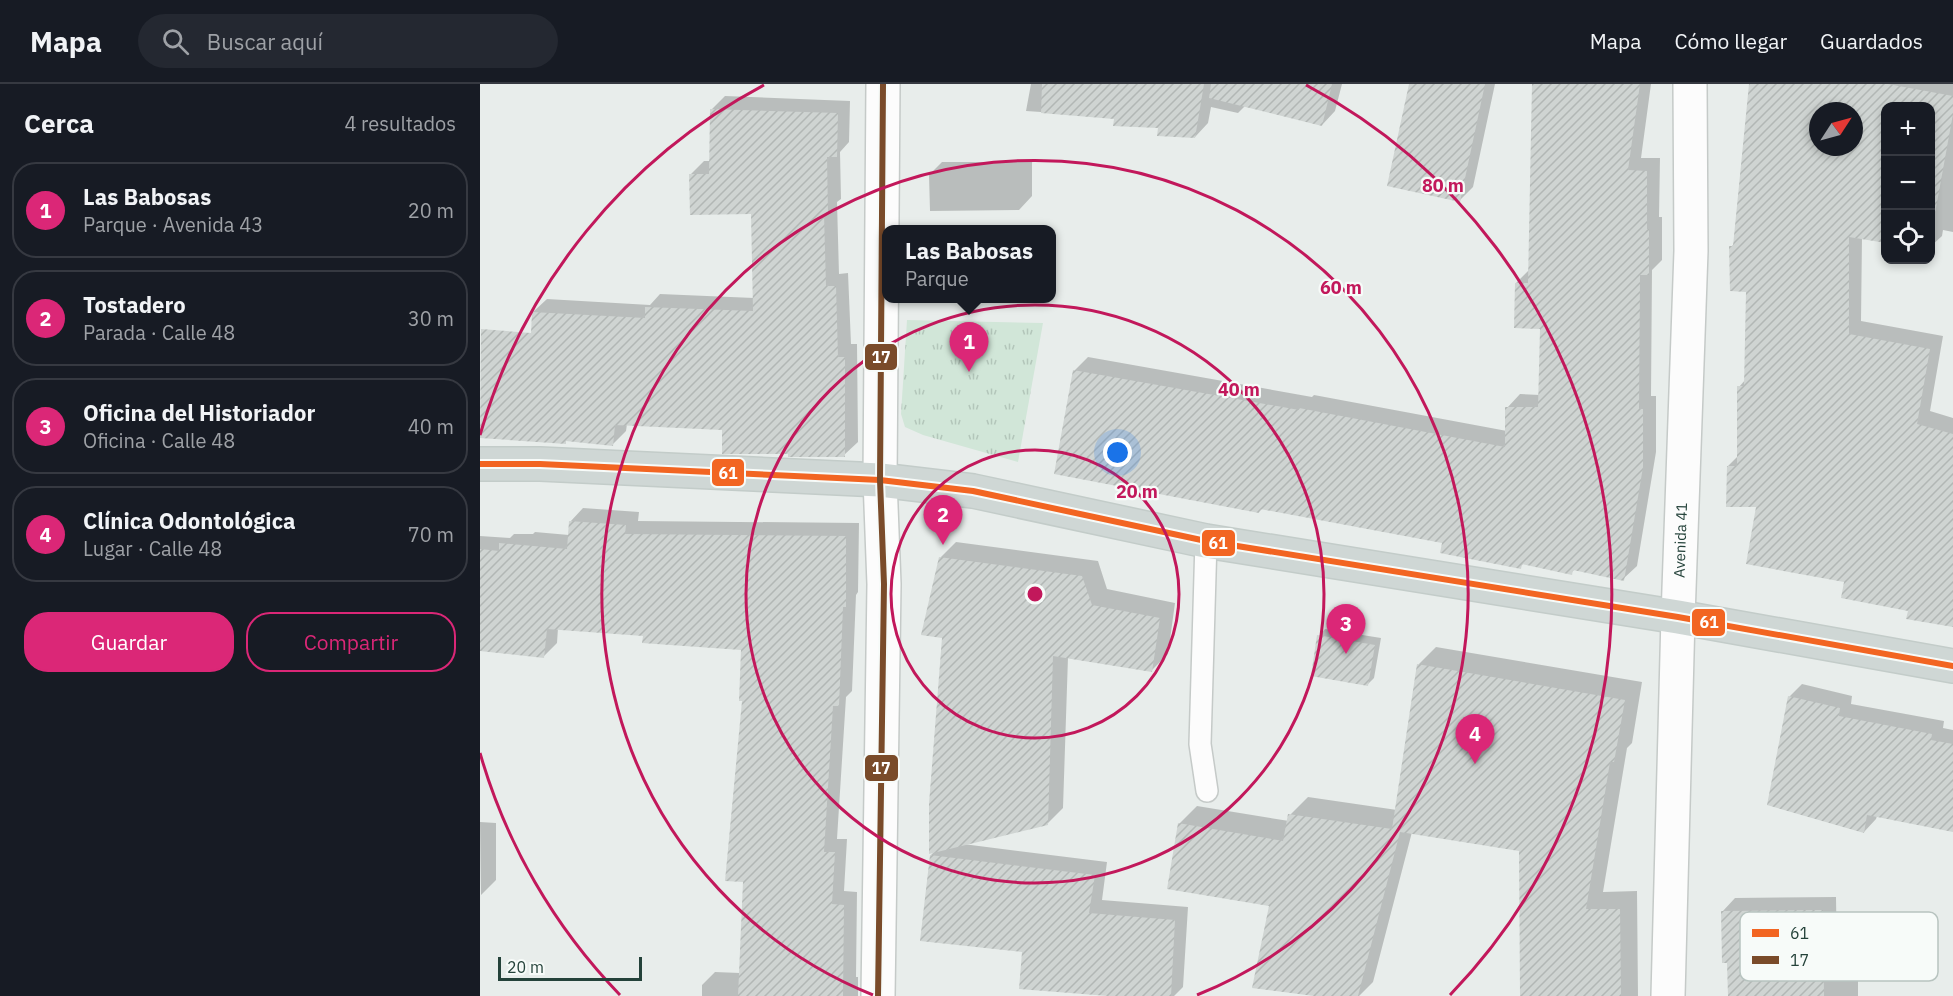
<!DOCTYPE html>
<html lang="es">
<head>
<meta charset="utf-8">
<style>
  :root { --surface:#171b24; --page:#242831; --text:#f1f3f6; --muted:#9ea1a6; --line:#363941; --accent:#db2777 }
  body { margin:0; font-family:"IBM Plex Sans",sans-serif; background:var(--page); color:var(--text) }
  .controls { position:absolute; right:18px; top:18px; display:grid; overflow:hidden; border-radius:12px; box-shadow:0 3px 9px #0003 }
  .controls button { width:54px; height:54px; display:grid; place-items:center; padding:0; border:0; border-bottom:2px solid var(--line); background:var(--surface); color:var(--text); font:30px sans-serif }
  .compass { position:absolute; left:1329px; top:18px; width:54px; height:54px; border-radius:50%; background:var(--surface); box-shadow:0 3px 9px #0003; rotate:54deg }
  .scale { position:absolute; left:18px; bottom:15px; width:144px; box-sizing:border-box; padding-left:6px; border:3px solid #24423a; border-top:0; font-size:16px; line-height:21px; white-space:nowrap; color:#24423a; -webkit-text-stroke:4px #f7fbf9; paint-order:stroke }
  .you { position:absolute; left:638px; top:369px; width:21px; height:21px; margin:-15px; border:4px solid #fff; border-radius:50%; background:#1a73e8; box-shadow:0 0 0 9px #1a73e833 }
  .badge { display:grid; place-items:center; width:39px; height:39px; border-radius:50%; background:var(--accent); color:#fff; font-size:20px; font-weight:700 }
  .pin { position:absolute; translate:-50% -50px; filter:drop-shadow(0 2px 3px #0008) }
  .pin::after { content:''; position:absolute; top:32px; width:21px; height:18px; background:inherit; clip-path:polygon(0 0,100% 0,50% 100%) }
  .popup { position:absolute; left:402px; top:141px; width:174px; height:78px; box-sizing:border-box; display:grid; place-content:center; border-radius:12px; background:var(--surface); filter:drop-shadow(0 2px 4px #0005); font-size:20px; white-space:nowrap; color:var(--muted) }
  .popup b { font-size:22px; color:var(--text) }
  .popup::after { content:''; position:absolute; left:50%; top:100%; margin-left:-12px; border:12px solid transparent; border-top-color:var(--surface) }
  .list { margin:0; padding:0; list-style:none }
  h2 { display:flex; justify-content:space-between; align-items:center; height:78px; margin:0; padding:0 24px; font-size:26px }
  h2 small { font-size:20px; font-weight:400; color:var(--muted) }
  .list li { display:grid; grid-template-columns:39px 1fr auto; gap:18px; align-items:center; box-sizing:border-box; height:96px; margin:0 12px 12px; padding:0 12px; border:2px solid var(--line); border-radius:24px }
  .list b { display:block; font-size:22px; white-space:nowrap }
  .list p { margin:0; font-size:20px; white-space:nowrap; color:var(--muted) }
  .list em { font-size:20px; font-style:normal; color:var(--muted) }
  .actions { display:flex; gap:12px; padding:18px 24px }
  .actions a { flex:1; padding:14px 0; border:2px solid var(--accent); border-radius:24px; text-align:center; font-size:21px; color:var(--accent) }
  .actions .main { background:var(--accent); color:#fff }
  .icon { flex:none; width:33px; height:33px; fill:none; stroke:currentColor; stroke-width:2; stroke-linecap:round; stroke-linejoin:round }
  .map { position:relative; flex:none; width:1473px; height:912px; overflow:hidden }
  header { display:flex; align-items:center; gap:36px; box-sizing:border-box; height:84px; padding:0 30px; background:var(--surface); border-bottom:2px solid var(--line) }
  header strong { font-size:28px }
  nav { display:flex; gap:33px; margin-inline-start:auto; font-size:21px }
  .search { width:420px; height:54px; background:var(--page); display:flex; align-items:center; gap:15px; box-sizing:border-box; padding:0 21px; border-radius:33px; color:var(--muted); font-size:22px }
  main { display:flex }
  aside { flex:1; background:var(--surface) }
  .map>svg:first-child { display:block }
</style>
</head>
<body>
<header>
<strong>Mapa</strong>
<div class="search"><svg class="icon" aria-label="search" viewBox="0 0 24 24"><circle cx="10" cy="10" r="6"/><path d="M15 15l6 6"/></svg>Buscar aquí</div>
<nav><a>Mapa</a><a>Cómo llegar</a><a>Guardados</a></nav>
</header>
<main>
<aside>
<h2>Cerca<small>4 resultados</small></h2>
<ul class="list">
<li><span class="badge">1</span><div><b>Las Babosas</b><p>Parque · Avenida 43</p></div><em>20 m</em></li>
<li><span class="badge">2</span><div><b>Tostadero</b><p>Parada · Calle 48</p></div><em>30 m</em></li>
<li><span class="badge">3</span><div><b>Oficina del Historiador</b><p>Oficina · Calle 48</p></div><em>40 m</em></li>
<li><span class="badge">4</span><div><b>Clínica Odontológica</b><p>Lugar · Calle 48</p></div><em>70 m</em></li>
</ul>
<div class="actions"><a class="main">Guardar</a><a>Compartir</a></div>
</aside>
<div class="map">
<svg width="1473" height="912" viewBox="0 0 1473 912">
  <defs>
    <pattern id="park-tufts" width="24" height="20" patternUnits="userSpaceOnUse" patternTransform="scale(1.5)"><rect width="24" height="20" fill="#d1e6d8"/><path d="M3 7l-1-3M5 7V3M7 7l1-3M15 17l-1-3M17 17v-4M19 17l1-3" fill="none" stroke="#b3c6ba"/></pattern>
    <pattern id="building-hatch" width="6" height="6" patternUnits="userSpaceOnUse" patternTransform="scale(1.5)"><rect width="6" height="6" fill="#cfd4d2"/><path d="M-1 1l2-2M0 6l6-6M5 7l2-2" fill="none" stroke="#b2b7b5"/></pattern>
  </defs>
  <rect width="100%" height="100%" fill="#e8edeb"/>
  <path fill="url(#park-tufts)" d="M 427,236 L 563,239 L 538,378 L 443,351 L 425,343 L 421,330 Z"/>
  <path fill="#0003" fill-rule="evenodd" d="M 551,0 L 862,0 L 855,27 L 842,41 L 766,21 L 758,29 L 731,23 L 728,39 L 715,53 L 636,33 L 546,27 Z
    M 931,0 L 1015,0 L 993,103 L 980,116 Z
    M 1053,0 L 1171,0 L 1161,74 L 1180,74 L 1179,133 L 1182,133 L 1182,176 L 1172,186 L 1171,312 L 1176,312 L 1176,368 L 1157,482 L 1143,495 L 1095,485 L 1091,489 L 1044,479 L 1040,483 L 963,458 L 783,424 L 779,428 L 576,389 L 595,286 L 608,273 L 832,313 L 834,311 L 1027,347 L 1027,324 L 1040,310 L 1060,311 L 1061,243 L 1036,199 L 1049,186 Z
    M 1270,0 L 1473,0 L 1473,148 L 1463,146 L 1462,152 L 1450,163 L 1450,22 L 1406,22 L 1382,153 L 1381,237 L 1463,252 L 1450,327 L 1473,334 L 1473,541 L 1430,526 L 1365,497 L 1278,422 L 1248,382 L 1258,372 L 1259,303 L 1266,295 L 1267,206 L 1251,163 L 1255,159 ZM 1338,27 L 1374,27 L 1374,63 L 1338,63 Z
    M 245,12 L 370,17 L 369,58 L 360,68 L 361,115 L 357,118 L 359,190 L 368,189 L 371,260 L 377,260 L 378,358 L 364,371 L 309,369 L 243,344 L 147,340 L 146,347 L 133,360 L 87,356 L 85,358 L 53,228 L 67,215 L 170,221 L 180,210 L 274,214 L 273,129 L 210,91 L 224,77 L 230,77 L 231,26 Z
    M 462,78 L 552,78 L 552,112 L 539,126 L 450,127 L 449,91 Z
    M 103,424 L 159,428 L 158,437 L 379,439 L 378,508 L 376,511 L 372,607 L 366,613 L 357,755 L 367,755 L 364,807 L 377,808 L 376,893 L 378,893 L 378,912 L 222,912 L 222,901 L 235,888 L 260,889 L 265,797 L 263,564 L 164,551 L 78,544 L 77,559 L 64,572 L 0,566 L 0,452 L 30,454 L 34,450 L 53,450 L 55,448 L 89,451 L 90,438 Z
    M 476,458 L 618,477 L 627,505 L 695,519 L 688,570 L 672,586 L 588,573 L 583,724 L 567,740 L 483,760 L 627,778 L 622,816 L 708,823 L 703,903 L 694,912 L 642,912 L 543,867 L 451,771 L 456,766 L 464,553 L 460,474 Z
    M 845,545 L 901,554 L 894,594 L 888,600 L 839,552 Z
    M 956,563 L 1162,598 L 1152,659 L 1147,664 L 1123,808 L 1157,807 L 1158,912 L 1042,912 L 1040,766 L 932,748 L 893,898 L 879,912 L 846,912 L 791,821 L 699,740 L 717,722 L 809,737 L 810,731 L 828,713 L 917,726 L 938,581 Z
    M 1322,600 L 1372,612 L 1371,620 L 1464,637 L 1463,644 L 1473,646 L 1473,747 L 1397,732 L 1396,735 L 1384,748 L 1309,613 Z
    M 0,738 L 16,739 L 16,796 L 1,811 Z
    M 1356,813 L 1357,878 L 1378,878 L 1378,912 L 1249,912 L 1249,878 L 1242,828 L 1255,814 Z"/>
  <path fill="url(#building-hatch)" fill-rule="evenodd" d="M 562,0 L 724,0 L 715,54 L 677,52 L 678,44 L 633,42 L 634,35 L 561,29 Z
    M 731,0 L 852,0 L 842,42 L 729,14 Z
    M 929,0 L 1005,0 L 980,118 L 907,102 Z
    M 1052,0 L 1160,0 L 1148,86 L 1167,87 L 1167,145 L 1169,145 L 1169,191 L 1160,191 L 1159,325 L 1163,325 L 1163,383 L 1144,497 L 1093,486 L 1092,491 L 1042,480 L 1041,485 L 960,469 L 962,459 L 780,425 L 779,429 L 574,390 L 593,286 L 819,326 L 819,324 L 1025,363 L 1025,323 L 1058,323 L 1060,245 L 1034,244 L 1035,199 L 1048,199 Z
    M 1269,0 L 1408,0 L 1473,12 L 1473,30 L 1450,157 L 1450,22 L 1406,22 L 1406,159 L 1369,153 L 1369,250 L 1450,265 L 1437,340 L 1473,350 L 1473,543 L 1426,535 L 1428,527 L 1361,514 L 1364,498 L 1266,480 L 1276,423 L 1246,423 L 1247,382 L 1257,382 L 1257,302 L 1264,302 L 1266,208 L 1250,207 L 1249,162 L 1253,162 ZM 1338,27 L 1374,27 L 1374,63 L 1338,63 Z
    M 230,25 L 358,29 L 357,73 L 347,73 L 348,130 L 344,130 L 346,202 L 356,202 L 358,273 L 365,273 L 365,373 L 308,373 L 308,370 L 242,370 L 242,346 L 135,341 L 133,362 L 86,357 L 86,360 L 0,354 L 1,245 L 51,249 L 52,228 L 165,234 L 165,223 L 273,227 L 271,130 L 210,131 L 209,90 L 229,90 Z
    M 89,437 L 146,441 L 145,450 L 366,452 L 366,523 L 363,523 L 359,622 L 353,622 L 344,768 L 355,768 L 352,820 L 364,821 L 363,912 L 258,912 L 263,798 L 245,797 L 262,617 L 259,617 L 261,566 L 162,559 L 163,552 L 67,545 L 64,574 L 0,567 L 0,465 L 19,467 L 19,459 L 87,465 Z
    M 459,473 L 602,492 L 612,521 L 680,534 L 672,588 L 573,572 L 568,741 L 449,770 L 449,720 L 462,554 L 441,551 Z
    M 837,551 L 895,561 L 888,602 L 831,592 Z
    M 937,580 L 1145,616 L 1134,678 L 1130,678 L 1106,825 L 1140,825 L 1141,912 L 1040,912 L 1039,767 L 920,748 L 878,912 L 834,912 L 772,904 L 789,822 L 687,805 L 698,739 L 803,757 L 808,730 L 912,745 Z
    M 1308,612 L 1360,624 L 1359,632 L 1452,650 L 1451,656 L 1473,660 L 1473,748 L 1387,731 L 1384,749 L 1287,721 Z
    M 450,771 L 615,791 L 609,829 L 695,836 L 691,912 L 628,912 L 539,905 L 542,868 L 440,857 Z
    M 1343,826 L 1344,912 L 1248,912 L 1247,879 L 1242,879 L 1241,827 Z"/>
  <g fill="none" stroke-linecap="round" stroke-linejoin="round">
    <g stroke="#c5cac8" stroke-width="24">
      <path id="service" d="M 726,457 L 720,660 L 727,707"/>
    </g>
    <g stroke="#c5cac8" stroke-width="36">
      <g id="minor">
        <path d="M 398,912 L 404,500 L 400,396 L 403,0"/>
        <path id="s1" d="M 1188,912 L 1198,533 L 1211,167 L 1210,0"/>
      </g>
    </g>
    <g stroke="#c3ccc9" stroke-width="36">
      <path id="primary" d="M 0,380 L 60,380 L 400,396 L 493,407 L 726,457 L 1198,533 L 1473,582"/>
    </g>
    <use href="#service" stroke="#fcfcfc" stroke-width="21"/>
    <use href="#minor" stroke="#fcfcfc" stroke-width="33"/>
    <use href="#primary" stroke="#cfd7d5" stroke-width="33"/>
    <g stroke="#f7fbf9" stroke-width="10">
      <path id="bus-1" d="M 0,380 L 60,380 L 400,396 L 493,407 L 726,457 L 1198,533 L 1473,582"/>
    </g>
    <g stroke="#f7fbf9" stroke-width="10">
      <path id="bus-2" d="M 398,912 L 404,500 L 400,396 L 403,0"/>
    </g>
    <use href="#bus-1" stroke="#f26522" stroke-width="6"/>
    <use href="#bus-2" stroke="#7a4b2a" stroke-width="6"/>
  </g>
  <g fill="none" stroke="#c2185b" stroke-width="3">
    <circle cx="555" cy="510" r="144"/>
    <circle cx="555" cy="510" r="289"/>
    <path d="M393 911A433 433 0 1 1 717 911"/>
    <path d="M140 911A577 577 0 0 1 0 669M0 351A577 577 0 0 1 284 1M826 1A577 577 0 0 1 970 911"/>
  </g>
  <g text-anchor="middle" stroke-width="4.5" stroke-linejoin="round" paint-order="stroke">
    <g font-size="15" fill="#24423a" stroke="#f7fbf9">
      <text dy="5" stroke="none"><textPath href="#s1" startOffset="456">Avenida 41</textPath></text>
    </g>
  </g>
  <rect x="1260" y="828" width="198" height="69" rx="9" fill="#f7fbf9" stroke="#b8c4c0" stroke-width="1.5"/>
  <rect x="1272" y="845" width="27" height="8" fill="#f26522"/>
  <rect x="1272" y="872" width="27" height="8" fill="#7a4b2a"/>
  <g font-size="16" fill="#24423a">
    <text x="1310" y="855">61</text>
    <text x="1310" y="882">17</text>
  </g>
  <circle cx="555" cy="510" r="9" fill="#c2185b" stroke="#f7fbf9" stroke-width="3"/>
  <g font-size="18" text-anchor="middle" font-weight="bold" fill="#c2185b" stroke="#f7fbf9" stroke-width="4.5" stroke-linejoin="round" paint-order="stroke">
    <text x="963" y="108">80 m</text>
    <text x="861" y="210">60 m</text>
    <text x="759" y="312">40 m</text>
    <text x="657" y="414">20 m</text>
  </g>
  <g stroke="#f7fbf9" stroke-width="2">
    <rect x="384" y="259" width="34" height="28" rx="6" fill="#7a4b2a"/>
    <rect x="231" y="374" width="34" height="29" rx="6" fill="#f26522"/>
    <rect x="721" y="445" width="35" height="28" rx="6" fill="#f26522"/>
    <rect x="1211" y="524" width="35" height="29" rx="6" fill="#f26522"/>
    <rect x="384" y="670" width="35" height="28" rx="6" fill="#7a4b2a"/>
  </g>
  <g font-size="16" text-anchor="middle" font-weight="bold" fill="#fff">
    <text x="401" y="279">17</text>
    <text x="248" y="395">61</text>
    <text x="738" y="465">61</text>
    <text x="1229" y="544">61</text>
    <text x="401" y="690">17</text>
  </g>
</svg>
<div class="controls">
<button>+</button>
<button>−</button>
<button><svg class="icon" aria-label="locate" viewBox="0 0 24 24"><circle cx="12" cy="12" r="6"/><path d="M12 2v4M12 18v4M2 12h4M18 12h4"/></svg></button>
</div>
<svg class="compass" viewBox="-18 -18 36 36"><path d="M0-13l5 13h-10z" fill="#e53935"/><path d="M0 13l5-13h-10z" fill="#9ea1a6"/></svg>
<div class="scale">20 m</div>
<div class="you"></div>
<div class="pin badge" style="left:489px;top:288px">1</div>
<div class="popup"><b>Las Babosas</b>Parque</div>
<div class="pin badge" style="left:463px;top:461px">2</div>
<div class="pin badge" style="left:866px;top:570px">3</div>
<div class="pin badge" style="left:995px;top:680px">4</div>
</div>
</main>
</body>
</html>
